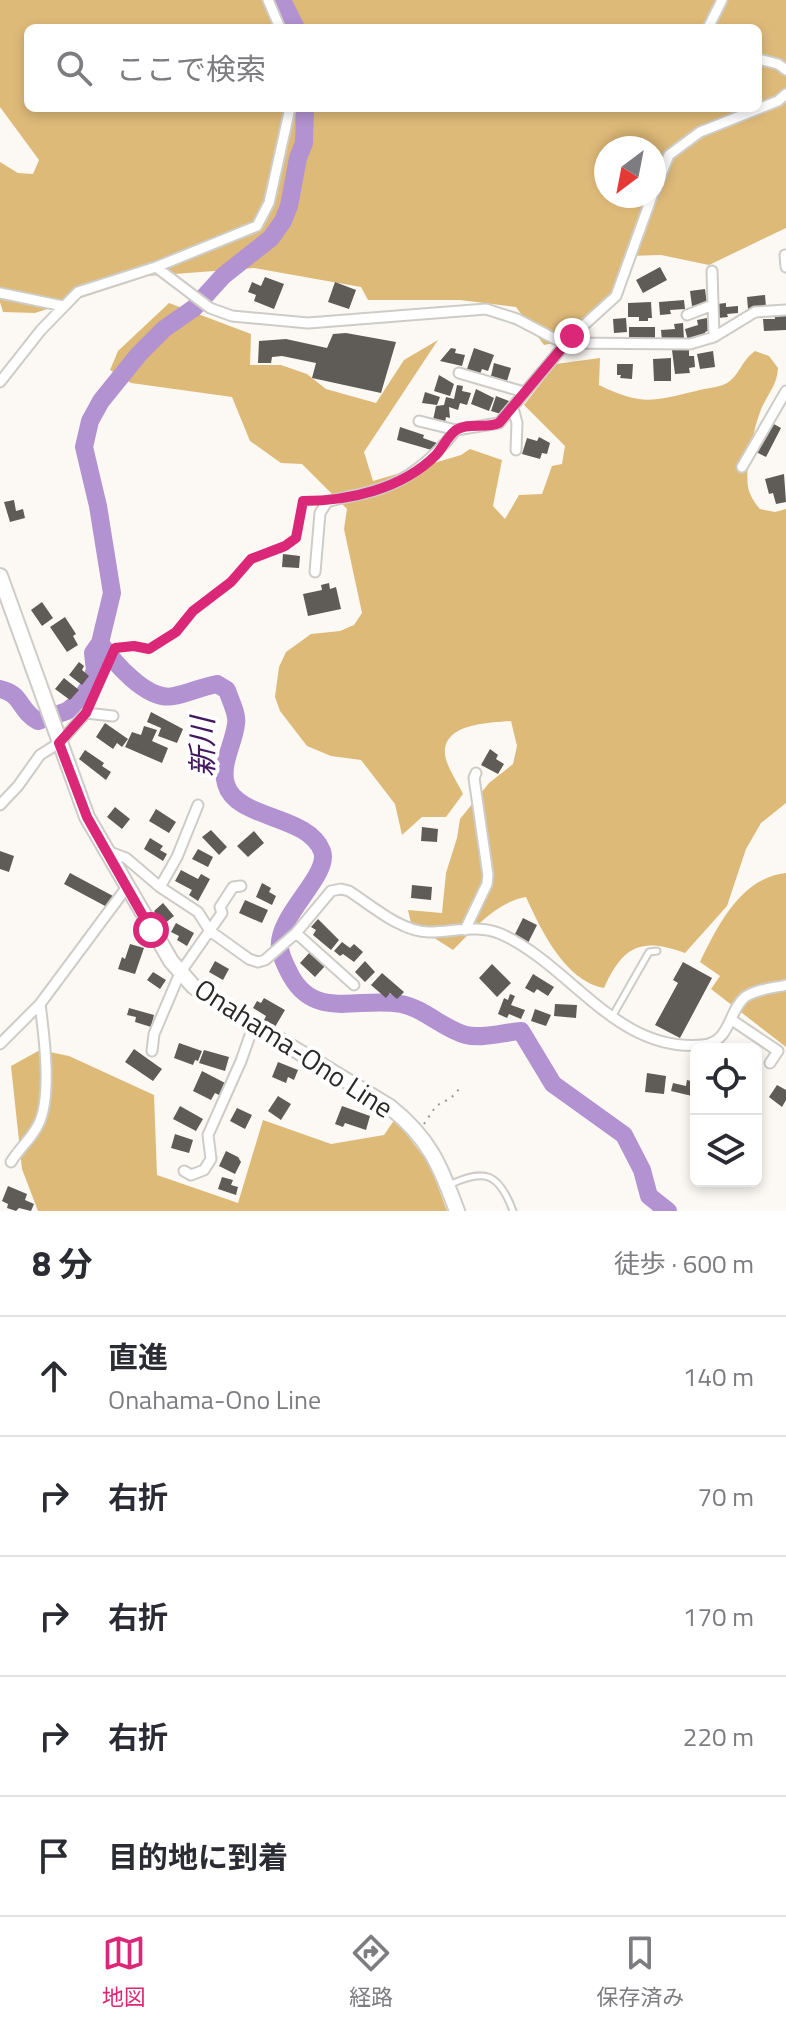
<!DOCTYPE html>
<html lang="ja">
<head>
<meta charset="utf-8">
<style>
  :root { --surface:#fff; --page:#f2f2f3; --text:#2b2b33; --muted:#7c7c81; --line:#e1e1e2; --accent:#db2777 }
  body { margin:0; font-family:"Titillium Web","Noto Sans JP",sans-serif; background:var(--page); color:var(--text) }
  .controls { position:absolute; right:24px; bottom:24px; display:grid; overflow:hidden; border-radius:12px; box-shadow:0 4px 12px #0003 }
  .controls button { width:72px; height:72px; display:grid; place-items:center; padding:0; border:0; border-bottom:2px solid var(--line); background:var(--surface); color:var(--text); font:40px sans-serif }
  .compass { position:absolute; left:594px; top:136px; width:72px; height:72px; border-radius:50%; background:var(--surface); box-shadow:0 4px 12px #0003; rotate:212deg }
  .stop { position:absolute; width:24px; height:24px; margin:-18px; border:6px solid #db2777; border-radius:50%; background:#fff }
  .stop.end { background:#db2777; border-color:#fff; box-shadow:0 2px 8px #0008 }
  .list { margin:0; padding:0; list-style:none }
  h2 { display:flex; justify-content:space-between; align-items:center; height:104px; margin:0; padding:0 32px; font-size:34px }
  h2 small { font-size:26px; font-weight:400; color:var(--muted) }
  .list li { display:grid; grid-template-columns:52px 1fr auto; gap:24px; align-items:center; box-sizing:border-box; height:120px; padding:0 32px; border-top:2px solid var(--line) }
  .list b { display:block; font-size:30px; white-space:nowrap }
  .list p { margin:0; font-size:26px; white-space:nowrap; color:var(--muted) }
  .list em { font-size:26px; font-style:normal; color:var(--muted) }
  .icon { flex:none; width:44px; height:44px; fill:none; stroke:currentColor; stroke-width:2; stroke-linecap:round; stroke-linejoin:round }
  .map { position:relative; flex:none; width:786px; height:1211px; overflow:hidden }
  .search { position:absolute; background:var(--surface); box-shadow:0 4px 12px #0003; left:24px; right:24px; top:24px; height:88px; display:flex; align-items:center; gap:20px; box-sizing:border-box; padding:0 28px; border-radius:12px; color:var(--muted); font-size:30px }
  .sheet { height:704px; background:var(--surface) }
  nav { display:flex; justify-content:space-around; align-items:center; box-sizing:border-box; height:112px; border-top:2px solid var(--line); background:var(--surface); font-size:22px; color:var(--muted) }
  nav a { display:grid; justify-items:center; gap:4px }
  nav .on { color:var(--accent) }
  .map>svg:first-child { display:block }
</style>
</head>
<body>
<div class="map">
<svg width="786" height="1211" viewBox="0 0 786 1211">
  <rect width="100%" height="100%" fill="#fcf9f4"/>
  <path fill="#deba78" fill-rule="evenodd" d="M 0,0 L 786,0 L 786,228 L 709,265 L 661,255 L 628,256 L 607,301 L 587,317 L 590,336 L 544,345 L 516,307 L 460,300 L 368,300 L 361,287 L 254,268 L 148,276 L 35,313 L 3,312 L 0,302 L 0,162 L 18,173 L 33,174 L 39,160 L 0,107 ZM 28,28 L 758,28 L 758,108 L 28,108 ZM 606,148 L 654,148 L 654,196 L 606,196 Z
    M 169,303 L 251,334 L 250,365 L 281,365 L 307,374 L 326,389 L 376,403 L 404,360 L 438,340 L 364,452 L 373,481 L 461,455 L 470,449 L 502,460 L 493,506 L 505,519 L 519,495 L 542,494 L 552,466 L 562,464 L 565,446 L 524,405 L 556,364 L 600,358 L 599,385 C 642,406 652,401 696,391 C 705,388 718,388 727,383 C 739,376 741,361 755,351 L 769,356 L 778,368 C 777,385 769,392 762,407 C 754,426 745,468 748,487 C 750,496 754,502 760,509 L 775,512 L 786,509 L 786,803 L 761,823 L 746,849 L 727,906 L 685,953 C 641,937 623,946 604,988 C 565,981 541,930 526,897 C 496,902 474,929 453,950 L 411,923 L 408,910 L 442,913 L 446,873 L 457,838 L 460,819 L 489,783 L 513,764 L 517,746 L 511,721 C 490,723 443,723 445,754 C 446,766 458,783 463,794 L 446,817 L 422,817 L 402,835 L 395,804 L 361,760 L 331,756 L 307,746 L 280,711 L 275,697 L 279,667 L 286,652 L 311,634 L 340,631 L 354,625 L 362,613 L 344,529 L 347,509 L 302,464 L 281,463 L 250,441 L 232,397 L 131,383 L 110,370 L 118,351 Z
    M 786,873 L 786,1047 L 711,989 L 720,976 L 700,962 C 718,925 741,878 786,873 Z
    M 40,1050 L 69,1056 L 154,1095 L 157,1175 L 238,1203 L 263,1120 L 331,1144 L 384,1135 L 395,1119 L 430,1165 L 447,1211 L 38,1211 L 22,1169 L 11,1066 Z"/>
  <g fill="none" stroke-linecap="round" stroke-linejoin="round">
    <path stroke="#b292d0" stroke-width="18" d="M 282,0 L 296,28
      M 100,643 C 114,662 147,702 174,696 C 188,693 202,687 217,684 L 227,690 C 230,700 238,714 236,724 C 234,743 220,765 226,784 C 236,820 308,814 322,851 C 331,875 276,916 280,948 C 281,958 287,968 291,976 C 316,1021 360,996 401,1004 C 424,1008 443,1029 466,1035 C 482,1039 505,1032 521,1031 L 553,1084 L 624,1135 L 642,1170 L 649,1196 L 668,1211
      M 0,689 C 23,694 18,710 38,721 L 67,711 L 77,703 L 88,688 L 95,670 L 93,653 L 100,643 L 112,593 L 98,506 L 84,447 L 90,421 L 101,401 L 139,354 L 164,329 L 194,308 L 223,276 L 271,238 L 283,221 L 289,206 L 298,158 L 304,143 L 305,108"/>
  </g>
  <path fill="#5f5c58" d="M 660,267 L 667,280 L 643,293 L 636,280 Z
    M 265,277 L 284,284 L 274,309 L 254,301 L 256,295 L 248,292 L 252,282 L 261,286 Z
    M 335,282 L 356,290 L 349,309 L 328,302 Z
    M 705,289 L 707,304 L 692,306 L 690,291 Z
    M 765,295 L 766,307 L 748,309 L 747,297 Z
    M 684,300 L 685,309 L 670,310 L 671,314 L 660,315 L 659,302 Z
    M 651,302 L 652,318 L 648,318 L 648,321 L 639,321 L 639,317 L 628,317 L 628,303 Z
    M 726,303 L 726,307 L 738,306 L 738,313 L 727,314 L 728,317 L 718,318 L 717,304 Z
    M 774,313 L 786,313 L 786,330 L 764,331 L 763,319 L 775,319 Z
    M 626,318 L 627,332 L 614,333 L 613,319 Z
    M 707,318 L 710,330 L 705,332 L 706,336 L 688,341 L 685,329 L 698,325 L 697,320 Z
    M 683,323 L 684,339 L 662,341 L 661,330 L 675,329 L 674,324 Z
    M 629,327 L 655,327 L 655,340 L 629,340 Z
    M 346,333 L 396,342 L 381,393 L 312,378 L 316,363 L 282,356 L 272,357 L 271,363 L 258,363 L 259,341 L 286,339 L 327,348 L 333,334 Z
    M 451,348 L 456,349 L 455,353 L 465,355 L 462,366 L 440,361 Z
    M 474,348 L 494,355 L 488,371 L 482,369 L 480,374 L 467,369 Z
    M 689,349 L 689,356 L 694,356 L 695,367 L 689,368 L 690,373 L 675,374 L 672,350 Z
    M 713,351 L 715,367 L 700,369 L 697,354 Z
    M 671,358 L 671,381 L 654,381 L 653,359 Z
    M 494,363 L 511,368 L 507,381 L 491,376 Z
    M 617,364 L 633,364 L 632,379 L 620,378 L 621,375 L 617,375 Z
    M 439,375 L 454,384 L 450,396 L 434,391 Z
    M 457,385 L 463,386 L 462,391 L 471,393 L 467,405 L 460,403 L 458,410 L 449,407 L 450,418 L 446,417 L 445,423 L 433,420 L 436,406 L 444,405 L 446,397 L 454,399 Z
    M 476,389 L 494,398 L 489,411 L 471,404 Z
    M 425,392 L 440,397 L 437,405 L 422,403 Z
    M 496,396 L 509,401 L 504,415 L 491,411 Z
    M 772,423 L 781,428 L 766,457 L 756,452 Z
    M 400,427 L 424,435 L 423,438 L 437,443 L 435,451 L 397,440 Z
    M 539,437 L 550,443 L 547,454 L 542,453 L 540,459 L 522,454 L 527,438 L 537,441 Z
    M 784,474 L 786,502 L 776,504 L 773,493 L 769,494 L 765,479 Z
    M 14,500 L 16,511 L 23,509 L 25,518 L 10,522 L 4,502 Z
    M 283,554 L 300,556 L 299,568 L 282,567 Z
    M 329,583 L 330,589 L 336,587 L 341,609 L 308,616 L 303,594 L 322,590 L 321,585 Z
    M 42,602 L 53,618 L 42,626 L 31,610 Z
    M 65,617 L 76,634 L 73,636 L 78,645 L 67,652 L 50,627 Z
    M 79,662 L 84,666 L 82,670 L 89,676 L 82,685 L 69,675 Z
    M 64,678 L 79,690 L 70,700 L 55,689 Z
    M 151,712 L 183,729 L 177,743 L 158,736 L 161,728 L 147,722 Z
    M 105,723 L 128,739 L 122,747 L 117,743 L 113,749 L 96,737 Z
    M 144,726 L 157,730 L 152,741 L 168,748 L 162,763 L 125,747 L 132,732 L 141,735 Z
    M 490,749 L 498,755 L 496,759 L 504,764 L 498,774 L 481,765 Z
    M 85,750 L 104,763 L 102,766 L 111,772 L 106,780 L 79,759 Z
    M 115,807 L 130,819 L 122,829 L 107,817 Z
    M 156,809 L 176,822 L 169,833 L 149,821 Z
    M 422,827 L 438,829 L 437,842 L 421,841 Z
    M 211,830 L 227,847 L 219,855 L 202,837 Z
    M 254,831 L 264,843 L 248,857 L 237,846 Z
    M 150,838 L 163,846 L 160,850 L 167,854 L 163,861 L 144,849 Z
    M 198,849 L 213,857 L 208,867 L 192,859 Z
    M 0,851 L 14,856 L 9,872 L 0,869 Z
    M 181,870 L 198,879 L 201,874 L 210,879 L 198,901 L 189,895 L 192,890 L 175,881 Z
    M 70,873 L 113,896 L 107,907 L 64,884 Z
    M 262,883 L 271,888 L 269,892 L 276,896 L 272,905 L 256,897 Z
    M 412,885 L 432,887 L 431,900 L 411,898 Z
    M 245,900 L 268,910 L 262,923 L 239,913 Z
    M 163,903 L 174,916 L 164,924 L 154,911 Z
    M 523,918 L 537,925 L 528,943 L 514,936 Z
    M 318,919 L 339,940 L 331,950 L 313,935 L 316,930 L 311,927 Z
    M 176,923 L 194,933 L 187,946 L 177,940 L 179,936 L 171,932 Z
    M 342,942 L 350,948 L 354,944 L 363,952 L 354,962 L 343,954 L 340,956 L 334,951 Z
    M 130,944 L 144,948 L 135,974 L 118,969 L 122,957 L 125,959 Z
    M 310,952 L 325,966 L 315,977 L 300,963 Z
    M 215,961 L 229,969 L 223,980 L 209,972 Z
    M 365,961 L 375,972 L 365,982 L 355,972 Z
    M 683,962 L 712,978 L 680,1038 L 655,1025 L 678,983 L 673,980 Z
    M 492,964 L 511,983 L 497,997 L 479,978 Z
    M 153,972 L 166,980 L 160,989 L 147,980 Z
    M 382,973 L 404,992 L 397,999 L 390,993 L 386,998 L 371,985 Z
    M 533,974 L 554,987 L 548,996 L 537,989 L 534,993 L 525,988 Z
    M 510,994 L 515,996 L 511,1005 L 525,1010 L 521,1019 L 509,1014 L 507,1018 L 498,1014 L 504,998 L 508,1000 Z
    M 264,998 L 285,1010 L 275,1027 L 264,1020 L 266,1016 L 253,1008 L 257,1001 L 261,1003 Z
    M 555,1004 L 577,1005 L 576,1018 L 554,1016 Z
    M 129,1008 L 154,1015 L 151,1027 L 135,1022 L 136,1017 L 127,1015 Z
    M 535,1009 L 551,1015 L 546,1026 L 531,1021 Z
    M 179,1043 L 202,1051 L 198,1061 L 195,1060 L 193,1065 L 174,1058 Z
    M 134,1049 L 162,1069 L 153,1081 L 125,1062 Z
    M 204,1050 L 229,1057 L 225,1071 L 199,1063 Z
    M 278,1062 L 298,1070 L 294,1080 L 288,1077 L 286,1083 L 272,1077 Z
    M 202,1071 L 227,1084 L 221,1096 L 215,1093 L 211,1100 L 193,1091 Z
    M 647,1073 L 666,1076 L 664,1094 L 645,1092 Z
    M 687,1080 L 695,1082 L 692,1096 L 671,1091 L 673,1083 L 686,1086 Z
    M 777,1085 L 786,1090 L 786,1100 L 782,1107 L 769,1097 Z
    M 278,1096 L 291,1104 L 281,1120 L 268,1111 Z
    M 180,1106 L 203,1119 L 196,1131 L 173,1119 Z
    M 342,1106 L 370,1116 L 366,1130 L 345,1123 L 343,1127 L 335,1124 Z
    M 237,1108 L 252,1115 L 245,1129 L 230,1121 Z
    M 175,1134 L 193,1140 L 189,1153 L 171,1148 Z
    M 226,1151 L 238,1157 L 241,1162 L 235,1174 L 219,1166 Z
    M 222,1177 L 233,1180 L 231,1185 L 238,1187 L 236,1195 L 218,1189 Z
    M 8,1186 L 27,1194 L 25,1200 L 34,1204 L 31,1211 L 19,1208 L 16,1211 L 7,1208 L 8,1204 L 2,1201 Z"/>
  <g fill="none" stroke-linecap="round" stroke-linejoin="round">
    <g stroke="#ceccc7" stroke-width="9">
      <path id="lane" d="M 612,1017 L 649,952 L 657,951
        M 449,1185 C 485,1168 499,1173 513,1211"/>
    </g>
    <g stroke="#ceccc7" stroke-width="13">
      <path id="street" d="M 268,0 L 280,28
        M 708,28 L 722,0
        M 758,59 L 778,64 L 786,70
        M 654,192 L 669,155 L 700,132 L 778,101 L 786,94
        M 785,255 L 786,267
        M 156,267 L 210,308 L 232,316 L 308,323 L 486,309 L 517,319 L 557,340 L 568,343 L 690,344 L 714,337 L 755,312 L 786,310
        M 712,271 L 714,337
        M 0,293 L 63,306
        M 687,315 L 713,305
        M 459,373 L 524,392
        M 0,382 L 41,330 L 78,292 L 156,267 L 257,226 L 269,203 L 290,108
        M 513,408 L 517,423 L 516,450
        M 419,421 L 456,430
        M 742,467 L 786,391
        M 315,572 L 320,513 L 327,502 C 343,497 360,495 376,490 C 410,480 435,457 456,430 L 499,423 L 572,336 L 616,296 L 652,196
        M 0,805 L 18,786 L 40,755 L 59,743 L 86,713 L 113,716
        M 198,805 L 177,857 L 160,887 L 198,912 L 210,931 L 249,959 L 258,962 L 265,960 L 296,933 L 331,891 L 341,889 L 349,891 C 371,905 401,932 429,932 C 453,932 478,924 501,934 C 572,966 616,1053 703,1045 C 731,1042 728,1011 745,997 C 756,989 774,988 786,985
        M 107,851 L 126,858 L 160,887
        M 465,930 L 487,884 L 488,875 L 474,778 L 476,773
        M 296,933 L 354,985
        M 732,1020 L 778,1051 L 770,1063
        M 0,1044 L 40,1004 L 127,887
        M 152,1051 L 154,1034 L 180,973 L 222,913 L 220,907 L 233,887 L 241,886
        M 11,1162 C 18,1150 30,1140 37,1127 C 53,1101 44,1034 40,1004
        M 184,1171 L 191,1175 L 204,1170 L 211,1159 L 208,1135 L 241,1061 L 254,1024"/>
    </g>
    <g stroke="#ceccc7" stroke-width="18">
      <path id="primary" d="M 0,576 L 87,817 L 171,961 L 193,986 L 207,996 L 390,1107 C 429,1138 440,1165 457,1211"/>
    </g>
    <path stroke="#9a9895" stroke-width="2" stroke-dasharray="2 6" stroke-linecap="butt" d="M 89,703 L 115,648 L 134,646 L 149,649 L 176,632 L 193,611 L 231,582 L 251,559 L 285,546 L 296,538 L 303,501 L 318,501
      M 424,1124 L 436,1106 L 451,1098 L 460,1088"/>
    <use href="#lane" stroke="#fff" stroke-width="5"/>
    <use href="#street" stroke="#fff" stroke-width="9"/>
    <use href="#primary" stroke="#fff" stroke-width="14"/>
  </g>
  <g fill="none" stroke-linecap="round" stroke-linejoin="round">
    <path stroke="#db2777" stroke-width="10" d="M 151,930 L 87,817 L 59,743 L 86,713 L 115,648 L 134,646 L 149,649 L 176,632 L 193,611 L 231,582 L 251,559 L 285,546 L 296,538 L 303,501 C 349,501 402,489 436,455 C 443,447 448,436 456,430 C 468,422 486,429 499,423 L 572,336"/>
  </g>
  <g text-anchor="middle" stroke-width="8" stroke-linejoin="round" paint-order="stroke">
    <g font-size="28" fill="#2a2927" stroke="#fff">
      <text transform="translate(294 1048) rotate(33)" y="10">Onahama-Ono Line</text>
    </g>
    <g font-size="30" font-style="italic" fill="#431860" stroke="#fff">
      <text transform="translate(203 747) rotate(-90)" y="10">新川</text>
    </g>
  </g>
</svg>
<div class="controls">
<button><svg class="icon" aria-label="locate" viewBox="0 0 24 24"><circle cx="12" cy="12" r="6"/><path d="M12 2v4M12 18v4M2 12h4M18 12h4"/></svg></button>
<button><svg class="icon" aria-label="layers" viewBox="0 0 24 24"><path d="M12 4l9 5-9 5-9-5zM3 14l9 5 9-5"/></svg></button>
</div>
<svg class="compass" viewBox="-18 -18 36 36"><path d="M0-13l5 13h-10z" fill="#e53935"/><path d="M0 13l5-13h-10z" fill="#7c7c81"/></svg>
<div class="stop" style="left:151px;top:930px"></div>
<div class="stop end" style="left:572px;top:336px"></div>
<div class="search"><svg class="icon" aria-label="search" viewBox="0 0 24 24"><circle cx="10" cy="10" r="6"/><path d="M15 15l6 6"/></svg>ここで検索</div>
</div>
<section class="sheet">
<h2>8 分<small>徒歩 · 600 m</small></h2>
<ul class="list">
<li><svg class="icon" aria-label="ahead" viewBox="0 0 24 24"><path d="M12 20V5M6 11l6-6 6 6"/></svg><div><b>直進</b><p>Onahama-Ono Line</p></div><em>140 m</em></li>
<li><svg class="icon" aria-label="right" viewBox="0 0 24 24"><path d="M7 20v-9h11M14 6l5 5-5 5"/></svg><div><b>右折</b></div><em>70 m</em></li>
<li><svg class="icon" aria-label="right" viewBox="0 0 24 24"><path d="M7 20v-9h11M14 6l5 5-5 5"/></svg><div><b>右折</b></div><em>170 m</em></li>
<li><svg class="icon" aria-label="right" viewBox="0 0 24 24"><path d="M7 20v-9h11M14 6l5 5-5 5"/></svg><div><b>右折</b></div><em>220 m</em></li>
<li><svg class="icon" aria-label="arrive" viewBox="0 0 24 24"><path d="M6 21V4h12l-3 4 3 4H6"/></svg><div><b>目的地に到着</b></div></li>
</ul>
</section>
<nav>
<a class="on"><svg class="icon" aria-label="map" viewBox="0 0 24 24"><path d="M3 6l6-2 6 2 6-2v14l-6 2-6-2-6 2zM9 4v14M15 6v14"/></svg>地図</a>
<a><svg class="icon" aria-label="directions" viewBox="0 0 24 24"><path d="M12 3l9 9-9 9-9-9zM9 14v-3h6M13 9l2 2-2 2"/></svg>経路</a>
<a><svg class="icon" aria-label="saved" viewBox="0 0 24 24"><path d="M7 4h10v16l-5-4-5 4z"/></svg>保存済み</a>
</nav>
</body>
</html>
